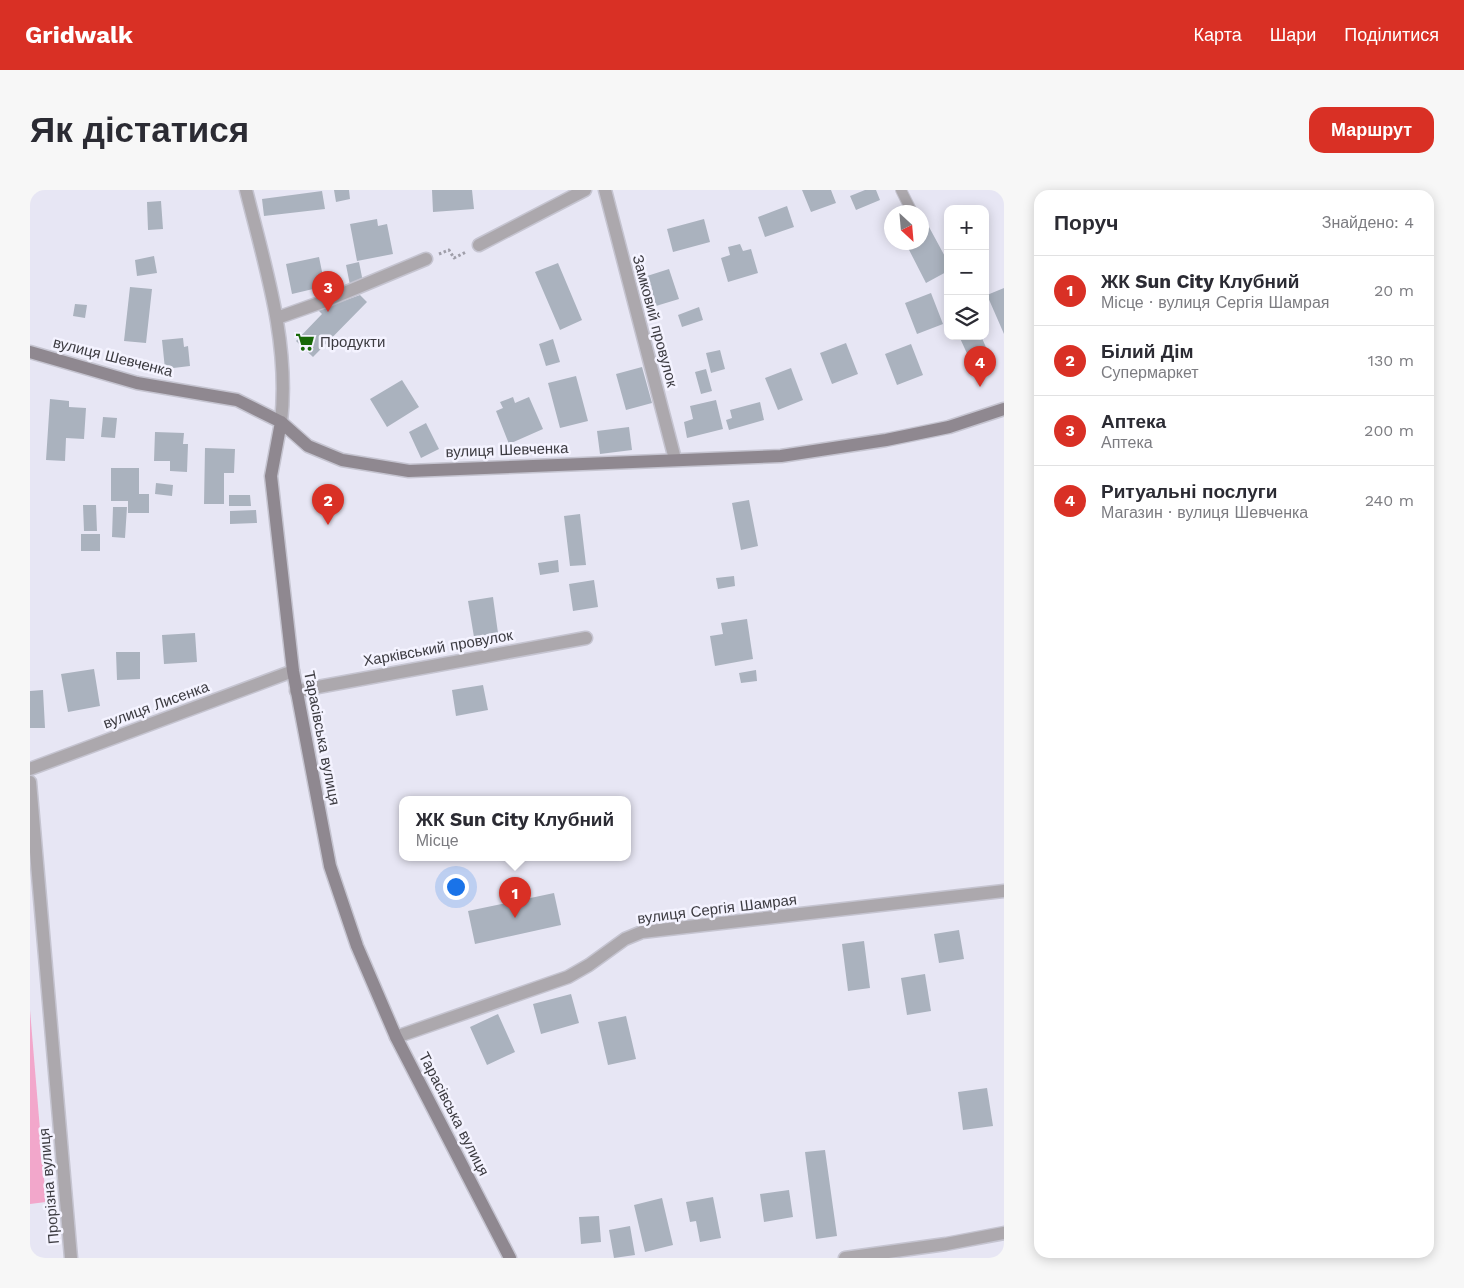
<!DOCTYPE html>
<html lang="uk">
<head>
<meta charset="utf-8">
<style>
  :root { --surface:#fff; --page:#f7f7f7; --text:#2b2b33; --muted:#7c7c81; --line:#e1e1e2; --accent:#d93025 }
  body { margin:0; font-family:"Work Sans",sans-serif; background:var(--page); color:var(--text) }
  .controls { position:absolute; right:15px; top:15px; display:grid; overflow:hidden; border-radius:10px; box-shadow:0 2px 12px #0003 }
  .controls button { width:45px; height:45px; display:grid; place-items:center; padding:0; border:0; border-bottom:1px solid var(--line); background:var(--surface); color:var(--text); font:25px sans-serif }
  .compass { position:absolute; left:854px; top:15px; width:45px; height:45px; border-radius:50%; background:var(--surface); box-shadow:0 2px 12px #0003; rotate:154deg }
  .you { position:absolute; left:425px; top:696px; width:18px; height:18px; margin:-12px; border:4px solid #fff; border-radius:50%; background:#1a73e8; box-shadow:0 0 0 8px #1a73e833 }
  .badge { display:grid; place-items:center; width:32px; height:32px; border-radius:50%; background:var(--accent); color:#fff; font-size:16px; font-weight:700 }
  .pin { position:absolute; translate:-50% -41px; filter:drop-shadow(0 1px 2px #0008) }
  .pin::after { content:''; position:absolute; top:26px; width:18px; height:15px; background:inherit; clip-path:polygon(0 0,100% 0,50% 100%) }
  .popup { position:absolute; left:369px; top:606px; width:232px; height:65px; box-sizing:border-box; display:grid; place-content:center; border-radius:10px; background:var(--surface); filter:drop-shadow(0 1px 4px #0005); font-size:16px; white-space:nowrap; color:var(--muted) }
  .popup b { font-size:19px; color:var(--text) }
  .popup::after { content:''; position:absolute; left:50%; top:100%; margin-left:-10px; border:10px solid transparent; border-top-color:var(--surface) }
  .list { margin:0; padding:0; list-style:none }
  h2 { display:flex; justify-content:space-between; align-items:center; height:65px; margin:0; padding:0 20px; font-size:21px }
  h2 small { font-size:16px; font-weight:400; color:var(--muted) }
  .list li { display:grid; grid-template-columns:32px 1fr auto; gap:15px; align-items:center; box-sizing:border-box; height:70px; padding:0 20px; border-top:1px solid var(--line) }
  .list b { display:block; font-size:19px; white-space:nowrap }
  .list p { margin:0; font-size:16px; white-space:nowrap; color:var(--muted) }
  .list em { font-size:16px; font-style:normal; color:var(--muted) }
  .icon { flex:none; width:28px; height:28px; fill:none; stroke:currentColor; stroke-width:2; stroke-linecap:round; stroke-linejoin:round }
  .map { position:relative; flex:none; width:974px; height:1068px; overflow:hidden; border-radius:15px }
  header { display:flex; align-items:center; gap:30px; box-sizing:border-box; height:70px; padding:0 25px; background:var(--accent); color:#fff }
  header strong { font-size:24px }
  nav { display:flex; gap:28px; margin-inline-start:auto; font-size:18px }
  .intro { display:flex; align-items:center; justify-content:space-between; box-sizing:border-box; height:120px; padding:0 30px }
  h1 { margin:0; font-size:35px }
  .button { padding:12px 22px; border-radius:15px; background:var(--accent); color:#fff; font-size:18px; font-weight:700 }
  main { display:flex; gap:30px; padding:0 30px }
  aside { flex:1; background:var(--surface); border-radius:15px; box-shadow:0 2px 12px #0003 }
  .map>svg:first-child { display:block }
</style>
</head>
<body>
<header>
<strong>Gridwalk</strong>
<nav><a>Карта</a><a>Шари</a><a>Поділитися</a></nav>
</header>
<div class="intro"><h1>Як дістатися</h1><a class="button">Маршрут</a></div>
<main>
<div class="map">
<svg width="974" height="1068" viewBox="0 0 974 1068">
  <rect width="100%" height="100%" fill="#e7e6f4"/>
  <path fill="#f2a7cb" d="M 0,820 L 16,1012 L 0,1014 Z"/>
  <path fill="#aab2be" d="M 304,0 L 319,0 L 320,9 L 306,12 Z
    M 402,0 L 442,0 L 444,19 L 403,22 Z
    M 772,0 L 801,0 L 806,13 L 781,22 Z
    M 835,0 L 846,0 L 850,10 L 826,20 L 820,6 Z
    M 292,1 L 295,19 L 234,26 L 232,9 Z
    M 131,11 L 133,39 L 118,40 L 117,12 Z
    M 757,16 L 764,37 L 735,47 L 728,27 Z
    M 347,29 L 348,36 L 357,34 L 363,64 L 327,71 L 320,34 Z
    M 674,29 L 680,52 L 643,62 L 637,39 Z
    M 899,37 L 918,72 L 918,81 L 896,93 L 875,52 L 892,52 L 892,41 Z
    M 710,54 L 713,61 L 721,59 L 728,83 L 698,92 L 691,68 L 700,65 L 698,57 Z
    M 124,66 L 127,83 L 107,86 L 105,70 Z
    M 289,67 L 296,101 L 284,104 L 283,99 L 262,104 L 256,74 Z
    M 329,72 L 333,92 L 320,95 L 316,75 Z
    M 528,73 L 552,130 L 530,140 L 505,82 Z
    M 614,78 L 617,86 L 639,79 L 649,109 L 616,119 L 604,82 Z
    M 100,97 L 122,99 L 116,153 L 94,151 Z
    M 974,98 L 974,144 L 957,105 Z
    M 901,103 L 913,134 L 887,144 L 875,113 Z
    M 330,105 L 337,112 L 283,167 L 266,151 L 292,124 L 288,120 Z
    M 45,114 L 57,115 L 55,128 L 43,126 Z
    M 669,117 L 673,130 L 652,137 L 648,125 Z
    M 929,146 L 951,146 L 963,173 L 945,181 Z
    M 153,148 L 154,157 L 158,156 L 160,176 L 135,179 L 132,150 Z
    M 523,149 L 530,172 L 516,176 L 509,154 Z
    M 816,153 L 828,184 L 802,194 L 790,163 Z
    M 881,154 L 893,185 L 867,195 L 855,164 Z
    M 690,160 L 695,179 L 681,183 L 676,163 Z
    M 612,177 L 622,213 L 596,220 L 586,184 Z
    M 761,178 L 773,210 L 748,220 L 735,188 Z
    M 676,179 L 682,201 L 671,204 L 665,182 Z
    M 546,186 L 558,231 L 530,238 L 518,193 Z
    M 372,190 L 389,217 L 357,237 L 340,209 Z
    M 483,207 L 485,213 L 499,207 L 513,239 L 479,254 L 466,221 L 473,218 L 470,212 Z
    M 20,209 L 39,211 L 39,217 L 56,218 L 54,249 L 36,248 L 35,271 L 16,270 Z
    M 686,210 L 693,239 L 657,248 L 654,232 L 663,229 L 660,216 Z
    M 730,212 L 734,230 L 699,240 L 696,230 L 702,228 L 700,220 Z
    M 73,227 L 87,228 L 85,248 L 71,247 Z
    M 396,233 L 409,259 L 391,268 L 379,242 Z
    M 599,237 L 602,260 L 570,264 L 567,241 Z
    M 125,242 L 154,243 L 153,254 L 158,254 L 157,282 L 140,281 L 140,271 L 124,271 Z
    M 175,258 L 205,259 L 204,283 L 194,283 L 194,314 L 174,314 Z
    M 81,278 L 109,278 L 109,304 L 119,304 L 119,323 L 98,323 L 98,311 L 81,311 Z
    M 126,293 L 143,295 L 142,306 L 125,304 Z
    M 199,305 L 220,305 L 221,316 L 199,316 Z
    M 719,310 L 728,356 L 711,360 L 702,313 Z
    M 53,315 L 66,315 L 67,341 L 54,341 Z
    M 83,317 L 97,317 L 95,348 L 82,347 Z
    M 226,320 L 227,333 L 200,334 L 200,321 Z
    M 550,324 L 556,375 L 540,376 L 534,326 Z
    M 51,344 L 70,344 L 70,361 L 51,361 Z
    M 528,370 L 529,382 L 510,385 L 508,373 Z
    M 704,386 L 705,396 L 688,399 L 686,388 Z
    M 564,390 L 568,417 L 543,421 L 539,394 Z
    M 463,407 L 468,443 L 444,447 L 438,411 Z
    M 717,429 L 723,469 L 685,476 L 680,446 L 693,444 L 691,433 Z
    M 165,443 L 167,472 L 134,474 L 132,445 Z
    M 86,462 L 110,462 L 110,489 L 87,490 Z
    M 64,479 L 70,516 L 38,522 L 31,484 Z
    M 726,480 L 727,491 L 711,493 L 709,483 Z
    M 453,495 L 458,520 L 426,526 L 422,500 Z
    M 13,500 L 15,538 L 0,538 L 0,501 Z
    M 524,703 L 531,735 L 445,754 L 438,721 Z
    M 929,740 L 934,769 L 909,773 L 904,744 Z
    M 834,751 L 840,798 L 818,801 L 812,754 Z
    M 895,784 L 901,821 L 877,825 L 871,788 Z
    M 541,804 L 549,833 L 511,844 L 503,814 Z
    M 468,824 L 485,862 L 457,875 L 440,837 Z
    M 596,826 L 606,869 L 578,875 L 568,832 Z
    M 957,898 L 963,936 L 933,940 L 928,902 Z
    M 795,960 L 807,1046 L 786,1049 L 775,962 Z
    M 759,1000 L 763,1027 L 734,1032 L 730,1004 Z
    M 683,1007 L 691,1048 L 670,1052 L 666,1031 L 660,1032 L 656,1012 Z
    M 632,1008 L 643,1055 L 615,1062 L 604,1015 Z
    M 569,1026 L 571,1052 L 551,1054 L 549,1027 Z
    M 600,1036 L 605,1065 L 584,1068 L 579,1040 Z"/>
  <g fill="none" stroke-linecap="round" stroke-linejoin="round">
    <g stroke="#c5c4d0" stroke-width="12">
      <path id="lane" d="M 871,0 L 882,22"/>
    </g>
    <g stroke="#c5c4d0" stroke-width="15">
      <path id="street" d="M 216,0 C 235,76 260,153 251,232
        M 575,0 L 645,269
        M 449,55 L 555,0
        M 247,128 L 295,111 L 396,69
        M 266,501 L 556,448
        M 0,579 L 263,481
        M 0,592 L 41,1068
        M 366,847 L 538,787 L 559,775 L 595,749 L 612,742 L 974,701
        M 815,1068 L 916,1054 L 974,1043"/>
    </g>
    <g stroke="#c5c4d0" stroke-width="15">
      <path id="secondary" d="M 0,162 L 107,193 L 207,210 L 251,232 L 278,256 L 312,270 L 379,281 L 751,266 L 856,250 L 919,237 L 974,219
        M 251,232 L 241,286 L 263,481 L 300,676 L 327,756 L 366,847 L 480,1068"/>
    </g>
    <path stroke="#9f9ea9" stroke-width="3" stroke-dasharray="2.5 2.5" stroke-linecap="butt" d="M 409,64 L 419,60 L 424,68 L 436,62"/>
    <use href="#lane" stroke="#aca8ad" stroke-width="10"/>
    <use href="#street" stroke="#aca8ad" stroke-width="12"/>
    <use href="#secondary" stroke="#8f8890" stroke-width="12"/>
  </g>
  <defs>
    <g id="supermarket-bare" transform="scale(1.5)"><path d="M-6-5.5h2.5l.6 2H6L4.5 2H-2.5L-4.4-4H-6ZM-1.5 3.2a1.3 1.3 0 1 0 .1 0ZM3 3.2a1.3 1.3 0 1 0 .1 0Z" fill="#186808" stroke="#f4f3ff" stroke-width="2.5" paint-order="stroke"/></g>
  </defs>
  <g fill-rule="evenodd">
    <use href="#supermarket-bare" x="275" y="152"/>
  </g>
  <g text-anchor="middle" stroke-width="5" stroke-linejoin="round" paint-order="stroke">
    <g font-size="15" fill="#3c3b41" stroke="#f4f3ff">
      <text transform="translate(625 131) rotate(75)" y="5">Замковий провулок</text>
      <text transform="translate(83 167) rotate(14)" y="5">вулиця Шевченка</text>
      <text transform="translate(477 260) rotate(-2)" y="5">вулиця Шевченка</text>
      <text transform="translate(408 458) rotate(-10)" y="5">Харківський провулок</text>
      <text transform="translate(126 515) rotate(-20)" y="5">вулиця Лисенка</text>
      <text transform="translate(292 548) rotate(79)" y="5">Тарасівська вулиця</text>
      <text transform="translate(687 719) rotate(-7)" y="5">вулиця Сергія Шамрая</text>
      <text transform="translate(424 924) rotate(63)" y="5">Тарасівська вулиця</text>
      <text transform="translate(19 996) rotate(-95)" y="5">Прорізна вулиця</text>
    </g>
    <g font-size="15" fill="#3c3b41" stroke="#f4f3ff" text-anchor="start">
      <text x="290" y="157">Продукти</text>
    </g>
  </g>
</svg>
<div class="controls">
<button>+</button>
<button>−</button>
<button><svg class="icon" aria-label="layers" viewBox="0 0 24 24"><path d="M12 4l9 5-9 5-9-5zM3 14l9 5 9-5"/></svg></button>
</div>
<svg class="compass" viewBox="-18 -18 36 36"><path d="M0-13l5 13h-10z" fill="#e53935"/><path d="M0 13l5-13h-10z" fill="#7c7c81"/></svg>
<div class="you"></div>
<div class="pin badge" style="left:485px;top:728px">1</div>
<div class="popup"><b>ЖК Sun City Клубний</b>Місце</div>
<div class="pin badge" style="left:298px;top:335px">2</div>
<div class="pin badge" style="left:298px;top:122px">3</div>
<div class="pin badge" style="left:950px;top:197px">4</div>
</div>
<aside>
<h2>Поруч<small>Знайдено: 4</small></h2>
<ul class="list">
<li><span class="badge">1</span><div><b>ЖК Sun City Клубний</b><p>Місце · вулиця Сергія Шамрая</p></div><em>20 m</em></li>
<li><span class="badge">2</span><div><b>Білий Дім</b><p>Супермаркет</p></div><em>130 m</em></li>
<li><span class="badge">3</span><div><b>Аптека</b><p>Аптека</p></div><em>200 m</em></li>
<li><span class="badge">4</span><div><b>Ритуальні послуги</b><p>Магазин · вулиця Шевченка</p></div><em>240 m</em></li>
</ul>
</aside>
</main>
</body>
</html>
